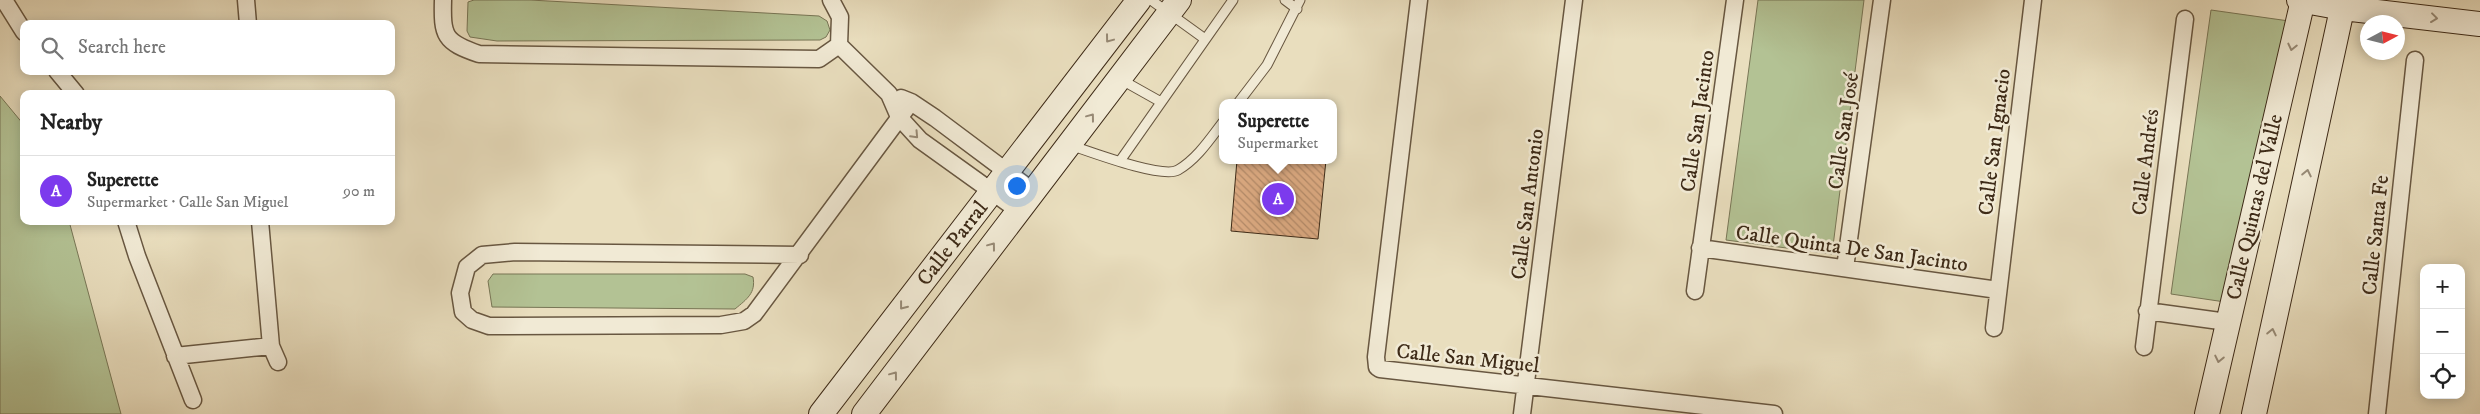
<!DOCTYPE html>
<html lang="en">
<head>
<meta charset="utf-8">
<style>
  :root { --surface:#fff; --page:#f2f2f2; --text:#222; --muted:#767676; --line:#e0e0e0; --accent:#7c3aed }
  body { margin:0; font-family:"IM FELL DW Pica",serif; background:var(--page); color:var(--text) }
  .controls { position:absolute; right:15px; bottom:15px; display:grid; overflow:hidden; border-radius:10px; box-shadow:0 2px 12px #0003 }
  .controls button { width:45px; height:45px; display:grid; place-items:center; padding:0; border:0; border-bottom:1px solid var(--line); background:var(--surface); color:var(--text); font:25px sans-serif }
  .compass { position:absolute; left:2360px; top:15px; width:45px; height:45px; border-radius:50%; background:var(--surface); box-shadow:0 2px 12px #0003; rotate:83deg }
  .you { position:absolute; left:1016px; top:185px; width:18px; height:18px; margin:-12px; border:4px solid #fff; border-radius:50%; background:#1a73e8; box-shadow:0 0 0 8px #1a73e833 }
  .badge { display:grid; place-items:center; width:32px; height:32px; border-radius:50%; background:var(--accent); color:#fff; font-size:16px; font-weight:700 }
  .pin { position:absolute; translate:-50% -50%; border:2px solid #fff; box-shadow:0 1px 5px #0006 }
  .popup { position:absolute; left:1219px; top:99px; width:118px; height:65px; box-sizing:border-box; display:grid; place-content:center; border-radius:10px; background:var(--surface); filter:drop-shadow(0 1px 4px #0005); font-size:16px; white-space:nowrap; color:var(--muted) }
  .popup b { font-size:19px; color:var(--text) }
  .popup::after { content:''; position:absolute; left:50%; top:100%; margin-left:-10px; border:10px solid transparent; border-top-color:var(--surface) }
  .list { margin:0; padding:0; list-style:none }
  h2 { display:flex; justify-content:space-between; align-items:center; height:65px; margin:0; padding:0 20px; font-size:21px }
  h2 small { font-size:16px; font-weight:400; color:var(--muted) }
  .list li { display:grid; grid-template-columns:32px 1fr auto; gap:15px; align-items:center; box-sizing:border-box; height:70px; padding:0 20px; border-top:1px solid var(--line) }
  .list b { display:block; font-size:19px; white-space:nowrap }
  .list p { margin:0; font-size:16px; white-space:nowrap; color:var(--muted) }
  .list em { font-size:16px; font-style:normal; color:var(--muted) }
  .icon { flex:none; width:28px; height:28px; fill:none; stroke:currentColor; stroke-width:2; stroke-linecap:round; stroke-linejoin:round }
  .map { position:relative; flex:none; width:2480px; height:414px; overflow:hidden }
  .search { position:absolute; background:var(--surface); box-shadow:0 2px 12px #0003; left:20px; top:20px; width:375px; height:55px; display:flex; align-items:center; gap:12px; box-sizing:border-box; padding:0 18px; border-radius:10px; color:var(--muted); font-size:19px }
  .panel { position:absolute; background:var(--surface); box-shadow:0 2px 12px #0003; left:20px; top:90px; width:375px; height:135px; border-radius:10px }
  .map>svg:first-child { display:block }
</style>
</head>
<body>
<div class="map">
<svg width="2480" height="414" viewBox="0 0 2480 414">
  <defs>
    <pattern id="building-back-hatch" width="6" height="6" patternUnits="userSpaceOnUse" patternTransform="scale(1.25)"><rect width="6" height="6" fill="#deac84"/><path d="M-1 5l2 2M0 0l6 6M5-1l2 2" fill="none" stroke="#b58c6b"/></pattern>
  </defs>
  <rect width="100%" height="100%" fill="#e9debe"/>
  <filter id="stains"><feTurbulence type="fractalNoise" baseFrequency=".004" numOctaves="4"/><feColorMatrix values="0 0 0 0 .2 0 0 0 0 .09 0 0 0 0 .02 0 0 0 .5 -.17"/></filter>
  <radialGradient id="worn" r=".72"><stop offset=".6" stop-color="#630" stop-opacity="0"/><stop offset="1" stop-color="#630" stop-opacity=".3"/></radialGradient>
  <path fill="#b3c294" stroke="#787656" d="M 474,0 L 530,0 L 819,16 L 827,21 L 830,30 L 826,37 L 820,40 L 497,41 L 470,37 L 467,31 L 468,2 Z
    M 1758,0 L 1864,0 L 1832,254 L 1726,240 Z
    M 2211,10 L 2289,21 L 2225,302 L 2171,294 Z
    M 0,96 L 24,125 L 24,221 L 69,221 L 121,414 L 0,414 Z
    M 493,274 L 745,274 L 753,277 C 756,293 747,299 735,309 L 492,307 L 488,281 Z"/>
  <path fill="url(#building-back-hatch)" stroke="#3d2a17" d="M 1237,160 L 1326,160 L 1318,239 L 1231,231 Z"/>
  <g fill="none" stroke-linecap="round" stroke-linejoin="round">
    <g stroke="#685741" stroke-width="11">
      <path id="lane" d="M 1151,0 L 1205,39
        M 1285,0 L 1297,9
        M 1120,79 L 1161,102
        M 1238,103 L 1267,65 L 1300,0
        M 1070,145 C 1091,152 1162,179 1178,170 C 1197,159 1210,139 1223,122
        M 1120,161 L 1233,0"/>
    </g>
    <g stroke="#685741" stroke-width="19">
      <path id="street" d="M 4,0 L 24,32
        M 246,0 L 248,24
        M 443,0 C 442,36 444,42 479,54 L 819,59 L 839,45 L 840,17 L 831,0
        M 1419,0 L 1376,357 L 1377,367 L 1380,369 L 1774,414
        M 839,45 L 889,94 L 899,117 L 920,140 L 1019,211
        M 57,71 L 76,94
        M 901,98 L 911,102 L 935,118 L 1034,192
        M 126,221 L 137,256 L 193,400
        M 260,221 L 271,346 L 278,362
        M 1700,248 L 1998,290
        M 800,255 L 515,252 L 482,255 L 467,267 L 460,293 L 463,312 L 472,320 L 489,326 L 721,325 L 744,321 L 754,314 L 911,102
        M 1845,268 L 1882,0
        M 1695,291 L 1735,0
        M 2147,311 L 2227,322
        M 1994,328 L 2033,0
        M 2144,347 L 2185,19
        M 175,356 L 271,346
        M 1522,414 L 1574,0
        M 2377,414 L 2415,60"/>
    </g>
    <g stroke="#3d2a17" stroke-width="26">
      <path id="secondary" d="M 2299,0 L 2343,8 L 2480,24
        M 821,414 L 1139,0
        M 864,414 L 1179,0
        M 2207,414 L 2303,0
        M 2254,414 L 2344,0"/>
    </g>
    <use href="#lane" stroke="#f1ead5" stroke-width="9"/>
    <use href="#street" stroke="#f1ead5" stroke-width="16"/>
    <use href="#secondary" stroke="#f1ead5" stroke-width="24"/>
  </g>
  <defs><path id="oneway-chevron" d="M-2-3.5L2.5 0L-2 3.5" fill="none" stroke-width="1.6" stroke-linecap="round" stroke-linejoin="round" transform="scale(1.25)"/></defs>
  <g stroke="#978a76">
    <use href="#oneway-chevron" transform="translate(2434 18) rotate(7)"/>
    <use href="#oneway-chevron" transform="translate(1109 39) rotate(127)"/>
    <use href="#oneway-chevron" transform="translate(2292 47) rotate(103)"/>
    <use href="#oneway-chevron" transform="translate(1091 117) rotate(-53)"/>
    <use href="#oneway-chevron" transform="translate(915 135) rotate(47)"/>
    <use href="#oneway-chevron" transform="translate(2307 173) rotate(-78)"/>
    <use href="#oneway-chevron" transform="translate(992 246) rotate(-53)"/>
    <use href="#oneway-chevron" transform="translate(903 306) rotate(128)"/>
    <use href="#oneway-chevron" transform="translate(2272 332) rotate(-78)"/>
    <use href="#oneway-chevron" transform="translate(2219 359) rotate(102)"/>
    <use href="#oneway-chevron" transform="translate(894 375) rotate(-53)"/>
  </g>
  <g text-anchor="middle" stroke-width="5" stroke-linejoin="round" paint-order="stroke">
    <g font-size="21" fill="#3d2a17" stroke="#f1ead5">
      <text transform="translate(1697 121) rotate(-82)" y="7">Calle San Jacinto</text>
      <text transform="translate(1843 131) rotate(-82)" y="7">Calle San José</text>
      <text transform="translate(1994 142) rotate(-83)" y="7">Calle San Ignacio</text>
      <text transform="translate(2145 162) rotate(-83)" y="7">Calle Andrés</text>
      <text transform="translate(1527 204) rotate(-83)" y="7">Calle San Antonio</text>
      <text transform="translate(2254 207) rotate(-77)" y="7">Calle Quintas del Valle</text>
      <text transform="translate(2375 235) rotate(-84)" y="7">Calle Santa Fe</text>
      <text transform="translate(952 243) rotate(-52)" y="7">Calle Parral</text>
      <text transform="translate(1852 248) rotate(8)" y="7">Calle Quinta De San Jacinto</text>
      <text transform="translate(1468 358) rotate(6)" y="7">Calle San Miguel</text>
    </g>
  </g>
  <rect width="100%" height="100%" filter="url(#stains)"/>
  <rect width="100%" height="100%" fill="url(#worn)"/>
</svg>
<div class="controls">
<button>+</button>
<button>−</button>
<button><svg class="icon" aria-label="locate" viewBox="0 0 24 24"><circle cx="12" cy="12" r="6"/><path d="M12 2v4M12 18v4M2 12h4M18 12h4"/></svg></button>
</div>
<svg class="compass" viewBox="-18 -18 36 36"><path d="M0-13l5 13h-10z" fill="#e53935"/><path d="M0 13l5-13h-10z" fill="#767676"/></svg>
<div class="you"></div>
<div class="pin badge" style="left:1278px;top:199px">A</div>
<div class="popup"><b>Superette</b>Supermarket</div>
<div class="search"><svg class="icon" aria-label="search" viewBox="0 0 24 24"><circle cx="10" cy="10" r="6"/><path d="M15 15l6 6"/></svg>Search here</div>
<section class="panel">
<h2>Nearby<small></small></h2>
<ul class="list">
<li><span class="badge">A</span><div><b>Superette</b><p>Supermarket · Calle San Miguel</p></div><em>90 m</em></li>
</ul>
</section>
</div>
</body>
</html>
